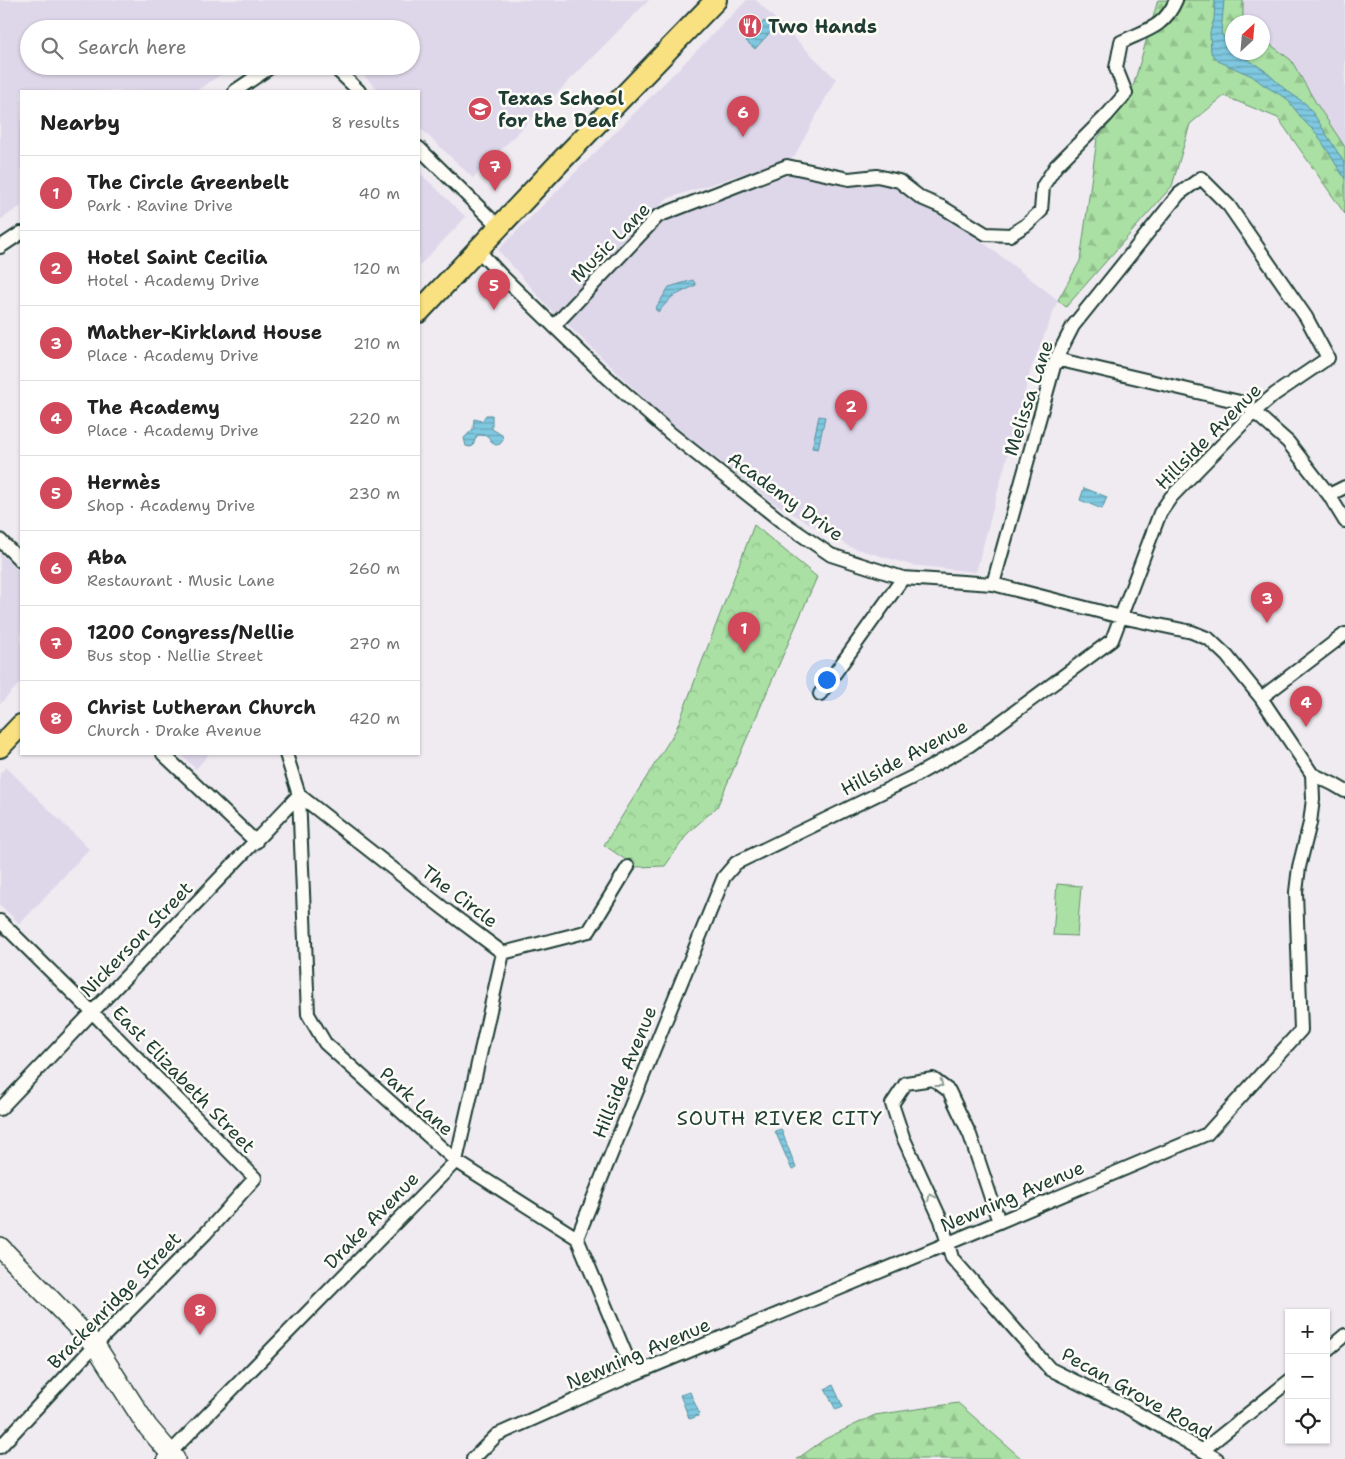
<!DOCTYPE html>
<html lang="en">
<head>
<meta charset="utf-8">
<style>
  :root { --surface:#fff; --page:#f6f6f6; --text:#222; --muted:#767676; --line:#e0e0e0; --accent:#d1495b }
  body { margin:0; font-family:"Shantell Sans",sans-serif; background:var(--page); color:var(--text) }
  .controls { position:absolute; right:15px; bottom:15px; display:grid; overflow:hidden; border-radius:0px; box-shadow:0 1px 4px #0004 }
  .controls button { width:45px; height:45px; display:grid; place-items:center; padding:0; border:0; border-bottom:1px solid var(--line); background:var(--surface); color:var(--text); font:25px sans-serif }
  .compass { position:absolute; left:1225px; top:15px; width:45px; height:45px; border-radius:50%; background:var(--surface); box-shadow:0 1px 4px #0004; rotate:26deg }
  .you { position:absolute; left:826px; top:679px; width:18px; height:18px; margin:-12px; border:4px solid #fff; border-radius:50%; background:#1a73e8; box-shadow:0 0 0 8px #1a73e833 }
  .badge { display:grid; place-items:center; width:32px; height:32px; border-radius:50%; background:var(--accent); color:#fff; font-size:16px; font-weight:700 }
  .pin { position:absolute; translate:-50% -41px; filter:drop-shadow(0 1px 2px #0008) }
  .pin::after { content:''; position:absolute; top:26px; width:18px; height:15px; background:inherit; clip-path:polygon(0 0,100% 0,50% 100%) }
  .list { margin:0; padding:0; list-style:none }
  h2 { display:flex; justify-content:space-between; align-items:center; height:65px; margin:0; padding:0 20px; font-size:21px }
  h2 small { font-size:16px; font-weight:400; color:var(--muted) }
  .list li { display:grid; grid-template-columns:32px 1fr auto; gap:15px; align-items:center; box-sizing:border-box; height:75px; padding:0 20px; border-top:1px solid var(--line) }
  .list b { display:block; font-size:19px; white-space:nowrap }
  .list p { margin:0; font-size:16px; white-space:nowrap; color:var(--muted) }
  .list em { font-size:16px; font-style:normal; color:var(--muted) }
  .icon { flex:none; width:28px; height:28px; fill:none; stroke:currentColor; stroke-width:2; stroke-linecap:round; stroke-linejoin:round }
  .map { position:relative; flex:none; width:1345px; height:1459px; overflow:hidden }
  .search { position:absolute; background:var(--surface); box-shadow:0 1px 4px #0004; left:20px; top:20px; width:400px; height:55px; display:flex; align-items:center; gap:12px; box-sizing:border-box; padding:0 18px; border-radius:28px; color:var(--muted); font-size:19px }
  .panel { position:absolute; background:var(--surface); box-shadow:0 1px 4px #0004; left:20px; top:90px; width:400px; height:665px; border-radius:0px }
  .map>svg:first-child { display:block }
</style>
</head>
<body>
<div class="map">
<svg width="1345" height="1459" viewBox="0 0 1345 1459">
  <defs>
    <pattern id="forest-firs" width="22" height="20" patternUnits="userSpaceOnUse" patternTransform="scale(1.25)"><rect width="22" height="20" fill="#aae0a3"/><path d="M5 1l3.5 6h-7zM16 11l3.5 6h-7z" fill="#92c18d"/></pattern>
    <pattern id="park-crowns" width="20" height="18" patternUnits="userSpaceOnUse" patternTransform="scale(1.25)"><rect width="20" height="18" fill="#aae0a3"/><path d="M2 6a3 3 0 1 1 6 0M12 15a3 3 0 1 1 6 0" fill="none" stroke="#92c18d"/></pattern>
    <pattern id="water-rules" width="6" height="5" patternUnits="userSpaceOnUse" patternTransform="scale(1.25)"><rect width="6" height="5" fill="#7fc8e0"/><path d="M0 2.5h6" fill="none" stroke="#67a4b6"/></pattern>
  </defs>
  <rect width="100%" height="100%" fill="#efebf1"/>
  <filter id="ink" filterUnits="userSpaceOnUse"><feTurbulence type="fractalNoise" baseFrequency=".02" numOctaves="2"/><feDisplacementMap in="SourceGraphic" scale="10" xChannelSelector="R" yChannelSelector="G"/><feConvolveMatrix kernelMatrix="1 2 1 2 8 2 1 2 1" color-interpolation-filters="sRGB"/></filter>
  <g filter="url(#ink)">
    <path fill="#ded7ea" d="M 0,0 L 649,0 L 473,178 L 419,127 L 419,91 L 380,91 L 353,66 L 411,66 L 411,29 L 313,29 L 304,20 L 291,29 L 29,29 L 29,66 L 234,66 L 196,91 L 21,91 L 21,206 L 0,220 Z
      M 747,0 L 756,0 L 836,79 L 794,157 L 666,199 L 557,317 L 498,250 Z
      M 1243,0 L 1345,0 L 1345,147 L 1316,103 L 1291,60 L 1263,39 L 1262,22 L 1243,22 Z
      M 419,172 L 466,217 L 419,266 Z
      M 797,172 L 891,183 L 950,217 L 1058,300 L 1031,369 L 976,572 L 911,565 L 850,547 L 772,502 L 663,417 L 567,324 L 661,220 Z
      M 0,553 L 21,573 L 21,682 L 0,704 Z
      M 180,754 L 209,754 L 196,769 Z
      M 6,767 L 89,849 L 20,924 L 0,905 L 0,773 Z"/>
    <path fill="#aae0a3" stroke="#648e6c" d="M 1057,884 L 1081,886 L 1077,936 L 1053,935 Z"/>
    <path fill="url(#forest-firs)" stroke="#648e6c" d="M 1158,0 L 1243,0 L 1243,22 L 1232,22 L 1232,52 L 1262,52 L 1263,39 L 1291,60 L 1316,103 L 1345,147 L 1345,214 L 1278,118 L 1224,96 L 1190,124 L 1172,186 L 1066,307 L 1058,300 L 1080,261 L 1097,139 L 1130,97 Z
      M 958,1403 L 1022,1459 L 797,1459 L 825,1439 L 875,1415 Z"/>
    <path fill="url(#park-crowns)" stroke="#648e6c" d="M 754,525 L 817,577 L 717,807 L 688,833 L 665,866 L 636,867 L 604,845 L 676,730 Z"/>
    <path fill="url(#water-rules)" stroke="#59909b" d="M 1215,0 L 1224,0 L 1221,33 L 1232,49 L 1232,52 L 1238,53 L 1264,70 L 1286,90 L 1306,104 L 1315,116 L 1345,164 L 1345,179 L 1317,134 L 1304,121 L 1286,98 L 1265,86 L 1252,76 L 1218,61 L 1211,53 L 1210,32 L 1214,19 Z
      M 764,21 L 773,29 L 755,49 L 746,41 Z
      M 693,280 L 696,285 L 672,297 L 658,312 L 655,309 L 669,287 Z
      M 486,415 L 492,415 L 492,429 L 502,435 L 503,440 L 500,444 L 496,445 L 492,443 L 488,436 L 479,435 L 476,437 L 473,446 L 470,447 L 466,446 L 464,438 L 473,429 L 474,419 L 482,421 Z
      M 819,416 L 825,417 L 818,449 L 812,448 Z
      M 1084,488 L 1107,497 L 1102,509 L 1080,500 Z
      M 781,1129 L 796,1168 L 792,1170 L 775,1131 Z
      M 833,1385 L 843,1407 L 836,1410 L 825,1389 Z
      M 690,1392 L 699,1413 L 698,1416 L 690,1419 L 689,1418 L 680,1395 Z"/>
    <g fill="none" stroke-linecap="round" stroke-linejoin="round">
      <g stroke="#1f3d34" stroke-width="16">
        <path id="street" d="M 333,66 L 359,91
          M 235,91 L 272,66
          M 419,148 L 499,227
          M 0,247 L 21,233
          M 478,250 L 501,275 L 600,371 L 670,433 L 781,521 L 831,555 L 903,578 L 993,584 L 1121,617 L 1192,632 L 1209,639 L 1227,656 L 1261,698 L 1312,774 L 1333,784 L 1345,791
          M 554,326 L 658,216 L 787,166 L 849,179 L 877,176 L 899,181 L 921,198 L 942,207 L 986,234 L 1010,235 L 1026,225 L 1041,211 L 1043,186 L 1056,166 L 1107,115 L 1126,93 L 1116,68 L 1121,42 C 1146,30 1164,28 1176,0
          M 1056,359 L 1244,403 L 1288,442 L 1329,495 L 1345,521
          M 1329,495 L 1345,487
          M 0,540 L 21,561
          M 820,694 L 903,578
          M 1261,698 L 1345,634
          M 163,754 L 256,842
          M 286,754 L 299,795 L 443,908 L 503,953 L 589,931 L 628,867
          M 299,795 L 308,1014 L 325,1043 L 456,1161 L 577,1238 L 634,1374
          M 0,921 L 92,1012 L 255,1178 L 206,1233 L 95,1345 L 0,1447
          M 0,1109 L 299,795
          M 999,1222 L 970,1135 L 949,1091 L 933,1079 L 906,1083 L 892,1104 L 903,1137 L 941,1220 L 952,1258 L 1050,1369 L 1125,1406 L 1217,1459
          M 577,1238 L 724,877 L 736,863 L 913,777 L 970,745 L 1112,640 L 1160,513 L 1171,497 L 1254,412 L 1275,394 L 1328,358 L 1306,317 L 1229,206 L 1201,178 L 1179,194 L 1073,326 L 1056,359 L 993,584
          M 1326,1351 L 1345,1335
          M 1203,1450 L 1289,1381
          M 164,1459 L 456,1161 L 503,953
          M 473,1459 L 497,1435 L 634,1374 L 999,1222 L 1207,1134 L 1301,1030 L 1296,892 L 1299,867 L 1310,823 L 1313,799 L 1312,774"/>
      </g>
      <g stroke="#1f3d34" stroke-width="22">
        <path id="secondary" d="M 0,1247 L 95,1345 L 147,1426 L 175,1459"/>
      </g>
      <g stroke="#1f3d34" stroke-width="24">
        <path id="primary" d="M 419,312 L 560,162 L 716,0
          M 0,747 L 21,725"/>
      </g>
      <use href="#street" stroke="#fdfcf7" stroke-width="12"/>
      <use href="#secondary" stroke="#fdfcf7" stroke-width="19"/>
      <use href="#primary" stroke="#f9e181" stroke-width="20"/>
    </g>
    <defs><path id="oneway-chevron" d="M-2-3.5L2.5 0L-2 3.5" fill="none" stroke-width="1.6" stroke-linecap="round" stroke-linejoin="round" transform="scale(1.25)"/></defs>
    <g stroke="#8e9c96">
      <use href="#oneway-chevron" transform="translate(940 1084) rotate(38)"/>
      <use href="#oneway-chevron" transform="translate(931 1197) rotate(-115)"/>
    </g>
  </g>
  <defs>
    <g id="restaurant-disc" transform="scale(1.25)"><circle r="9.5" fill="#d1495b" stroke="#fdfcf7"/><path d="M-5-6h1v4h1v-4h1v4h1v-4h1v5L-1.5 .5V6h-2V.5L-5-1ZM5-6V6H3V1.5H1.5Q1.5-4 5-6Z" fill="#fff"/></g>
    <g id="school-disc" transform="scale(1.25)"><circle r="9.5" fill="#d1495b" stroke="#fdfcf7"/><path d="M0-5L7-2L0 1L-7-2ZM-4 1L0 2.5L4 1V4Q0 6-4 4Z" fill="#fff"/></g>
  </defs>
  <g fill-rule="evenodd">
    <use href="#restaurant-disc" x="750" y="26"/>
    <use href="#school-disc" x="480" y="109"/>
  </g>
  <g text-anchor="middle" stroke-width="5" stroke-linejoin="round" paint-order="stroke">
    <g font-size="19" font-weight="bold" fill="#1f3d34" stroke="#fdfcf7" text-anchor="start">
      <text x="768" y="33">Two Hands</text>
      <text x="498" y="105">Texas School<tspan x="498" dy="22">for the Deaf</tspan></text>
    </g>
    <g font-size="19" fill="#1f3d34" stroke="#fdfcf7">
      <text transform="translate(610 242) rotate(-45)" y="7">Music Lane</text>
      <text transform="translate(1028 398) rotate(-72)" y="7">Melissa Lane</text>
      <text transform="translate(1208 436) rotate(-45)" y="7">Hillside Avenue</text>
      <text transform="translate(786 496) rotate(36)" y="7">Academy Drive</text>
      <text transform="translate(904 757) rotate(-28)" y="7">Hillside Avenue</text>
      <text transform="translate(460 896) rotate(37)" y="7">The Circle</text>
      <text transform="translate(136 939) rotate(-46)" y="7">Nickerson Street</text>
      <text transform="translate(624 1072) rotate(-68)" y="7">Hillside Avenue</text>
      <text transform="translate(184 1079) rotate(46)" y="7">East Elizabeth Street</text>
      <text transform="translate(417 1101) rotate(42)" y="7">Park Lane</text>
      <text transform="translate(1012 1196) rotate(-23)" y="7">Newning Avenue</text>
      <text transform="translate(371 1220) rotate(-46)" y="7">Drake Avenue</text>
      <text transform="translate(114 1300) rotate(-46)" y="7">Brackenridge Street</text>
      <text transform="translate(638 1353) rotate(-23)" y="7">Newning Avenue</text>
      <text transform="translate(1137 1393) rotate(29)" y="7">Pecan Grove Road</text>
    </g>
    <g font-size="20" letter-spacing="1" fill="#1f3d34" stroke="#fdfcf7">
      <text x="780" y="1125">SOUTH RIVER CITY</text>
    </g>
  </g>
</svg>
<div class="controls">
<button>+</button>
<button>−</button>
<button><svg class="icon" aria-label="locate" viewBox="0 0 24 24"><circle cx="12" cy="12" r="6"/><path d="M12 2v4M12 18v4M2 12h4M18 12h4"/></svg></button>
</div>
<svg class="compass" viewBox="-18 -18 36 36"><path d="M0-13l5 13h-10z" fill="#e53935"/><path d="M0 13l5-13h-10z" fill="#767676"/></svg>
<div class="you"></div>
<div class="pin badge" style="left:744px;top:653px">1</div>
<div class="pin badge" style="left:851px;top:431px">2</div>
<div class="pin badge" style="left:1267px;top:623px">3</div>
<div class="pin badge" style="left:1306px;top:727px">4</div>
<div class="pin badge" style="left:494px;top:310px">5</div>
<div class="pin badge" style="left:743px;top:137px">6</div>
<div class="pin badge" style="left:495px;top:191px">7</div>
<div class="pin badge" style="left:200px;top:1335px">8</div>
<div class="search"><svg class="icon" aria-label="search" viewBox="0 0 24 24"><circle cx="10" cy="10" r="6"/><path d="M15 15l6 6"/></svg>Search here</div>
<section class="panel">
<h2>Nearby<small>8 results</small></h2>
<ul class="list">
<li><span class="badge">1</span><div><b>The Circle Greenbelt</b><p>Park · Ravine Drive</p></div><em>40 m</em></li>
<li><span class="badge">2</span><div><b>Hotel Saint Cecilia</b><p>Hotel · Academy Drive</p></div><em>120 m</em></li>
<li><span class="badge">3</span><div><b>Mather-Kirkland House</b><p>Place · Academy Drive</p></div><em>210 m</em></li>
<li><span class="badge">4</span><div><b>The Academy</b><p>Place · Academy Drive</p></div><em>220 m</em></li>
<li><span class="badge">5</span><div><b>Hermès</b><p>Shop · Academy Drive</p></div><em>230 m</em></li>
<li><span class="badge">6</span><div><b>Aba</b><p>Restaurant · Music Lane</p></div><em>260 m</em></li>
<li><span class="badge">7</span><div><b>1200 Congress/Nellie</b><p>Bus stop · Nellie Street</p></div><em>270 m</em></li>
<li><span class="badge">8</span><div><b>Christ Lutheran Church</b><p>Church · Drake Avenue</p></div><em>420 m</em></li>
</ul>
</section>
</div>
</body>
</html>
